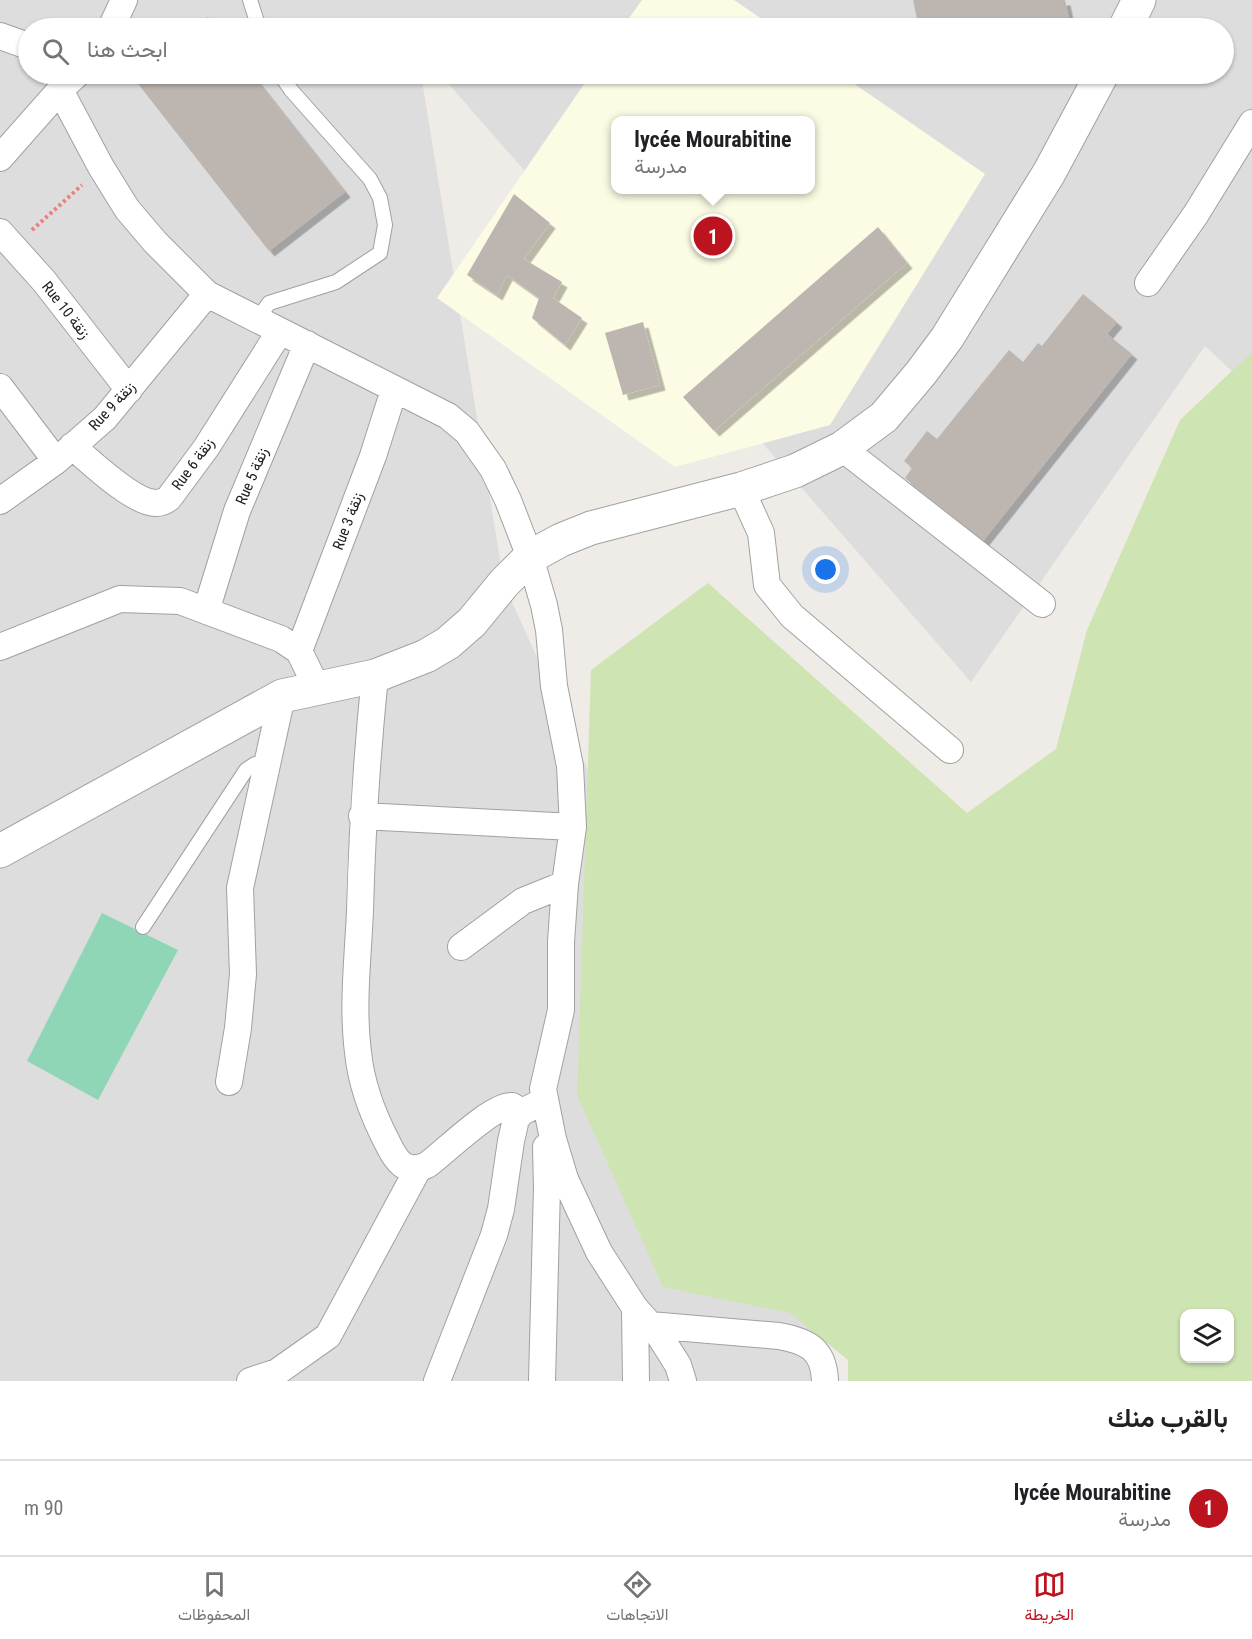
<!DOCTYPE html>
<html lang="ar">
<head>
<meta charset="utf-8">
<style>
  :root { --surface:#fff; --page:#f2f2f2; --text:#202124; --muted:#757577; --line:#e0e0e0; --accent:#bb141f }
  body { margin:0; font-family:"Roboto Condensed",Vazirmatn,sans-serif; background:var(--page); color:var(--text); direction:rtl }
  .controls { position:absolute; right:18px; bottom:18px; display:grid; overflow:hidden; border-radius:12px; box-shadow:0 2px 4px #0004 }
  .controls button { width:54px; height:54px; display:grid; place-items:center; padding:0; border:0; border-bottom:2px solid var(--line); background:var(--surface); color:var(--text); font:30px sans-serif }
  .you { position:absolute; left:826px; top:570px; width:21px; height:21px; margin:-15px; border:4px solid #fff; border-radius:50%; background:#1a73e8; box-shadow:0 0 0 9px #1a73e833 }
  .badge { display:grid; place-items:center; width:39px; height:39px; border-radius:50%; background:var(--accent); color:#fff; font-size:20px; font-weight:700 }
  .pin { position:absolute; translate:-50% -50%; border:3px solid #fff; box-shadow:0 2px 6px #0006 }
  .popup { position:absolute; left:611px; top:116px; width:204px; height:78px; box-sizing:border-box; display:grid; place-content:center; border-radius:12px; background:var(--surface); filter:drop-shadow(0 2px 4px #0005); font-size:20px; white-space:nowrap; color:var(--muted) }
  .popup b { font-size:22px; color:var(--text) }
  .popup::after { content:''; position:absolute; left:50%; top:100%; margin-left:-12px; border:12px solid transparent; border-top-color:var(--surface) }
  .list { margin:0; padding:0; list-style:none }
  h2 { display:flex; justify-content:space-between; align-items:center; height:78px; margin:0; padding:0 24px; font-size:26px }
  h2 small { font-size:20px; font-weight:400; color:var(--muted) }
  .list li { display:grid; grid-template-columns:39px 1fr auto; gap:18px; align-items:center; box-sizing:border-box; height:96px; padding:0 24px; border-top:2px solid var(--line) }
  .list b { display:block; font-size:22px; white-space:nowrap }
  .list p { margin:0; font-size:20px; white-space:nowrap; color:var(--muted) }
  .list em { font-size:20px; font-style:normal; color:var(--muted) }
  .icon { flex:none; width:33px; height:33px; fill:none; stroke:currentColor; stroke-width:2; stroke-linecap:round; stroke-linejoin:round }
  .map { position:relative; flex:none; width:1252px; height:1381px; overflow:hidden; direction:ltr }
  .search { position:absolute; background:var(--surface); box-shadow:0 2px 4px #0004; left:18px; right:18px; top:18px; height:66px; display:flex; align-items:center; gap:15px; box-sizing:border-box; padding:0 21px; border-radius:33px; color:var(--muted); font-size:22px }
  .sheet { height:174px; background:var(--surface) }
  nav { display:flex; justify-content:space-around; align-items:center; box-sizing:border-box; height:84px; border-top:2px solid var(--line); background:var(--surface); font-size:16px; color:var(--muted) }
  nav a { display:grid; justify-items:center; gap:3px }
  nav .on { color:var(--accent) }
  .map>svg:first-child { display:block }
</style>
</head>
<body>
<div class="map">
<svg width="1252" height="1381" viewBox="0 0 1252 1381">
  <defs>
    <filter id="shadow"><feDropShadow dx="5.5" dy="5.5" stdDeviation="0" flood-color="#0004"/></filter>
  </defs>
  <rect width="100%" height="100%" fill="#efece7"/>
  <path fill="#dedddd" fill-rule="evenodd" d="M 0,0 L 1252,0 L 1252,390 L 1205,346 L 971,682 L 440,74 L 1224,74 L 1224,28 L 28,28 L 28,74 L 421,74 L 504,584 L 758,1148 L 838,1381 L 0,1381 ZM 616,121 L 810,121 L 810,190 L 616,190 Z"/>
  <path fill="#fcfbe4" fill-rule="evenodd" d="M 642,0 L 734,0 L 775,28 L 622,28 Z
    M 591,74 L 840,74 L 985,174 L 830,425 L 675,467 L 437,298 ZM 616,121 L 810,121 L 810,190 L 616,190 Z"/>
  <path fill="#cee4b3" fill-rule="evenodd" d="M 1252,352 L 1252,1381 L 848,1381 L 848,1360 L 790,1313 L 663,1287 L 577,1095 L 591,670 L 708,583 L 967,813 L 1056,749 L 1087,630 L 1180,420 ZM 1184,1314 L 1230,1314 L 1230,1358 L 1184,1358 Z"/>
  <path fill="#8ed6b6" d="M 102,913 L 178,950 L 98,1100 L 27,1061 Z"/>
  <path fill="#bdb5b0" filter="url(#shadow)" d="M 913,0 L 1065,0 L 1071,28 L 919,28 Z
    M 208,17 L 217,28 L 193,28 Z
    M 135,74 L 252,74 L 345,192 L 269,251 L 132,76 Z
    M 514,194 L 550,223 L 524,259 L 562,282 L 553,298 L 582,318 L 565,345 L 532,318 L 539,298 L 507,275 L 497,295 L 467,275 Z
    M 878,227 L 907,263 L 714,431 L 683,397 Z
    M 1083,294 L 1117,322 L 1107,334 L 1132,354 L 983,541 L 905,478 L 912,468 L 904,461 L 927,431 L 937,439 L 1009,350 L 1023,362 L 1038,343 L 1042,346 Z
    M 643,322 L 660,385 L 623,395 L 605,333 Z"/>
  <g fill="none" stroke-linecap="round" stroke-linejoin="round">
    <g stroke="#a1a1a1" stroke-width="16">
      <path id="service" d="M 250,0 L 259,28
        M 257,320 L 269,303 L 336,282 L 380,253 L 385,225 L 380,198 L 370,179 L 291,90 L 280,74
        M 143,927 L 246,770 L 255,764 L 267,765"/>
    </g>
    <g stroke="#a1a1a1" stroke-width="28">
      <path id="minor" d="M 111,28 L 124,0
        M 0,36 L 28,46
        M 60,90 L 101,167 L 127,209 L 155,242 L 207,294 L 448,416 L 467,432 L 493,469 L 508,500 L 530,557 L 544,605 L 549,630 L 554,686 L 570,766 L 573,827 L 565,884 L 561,942 L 561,1010 L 543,1089 L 553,1139 L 565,1179 L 599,1252 L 635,1308 L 659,1335 L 678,1365 L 683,1381
        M 0,158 L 60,90 L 77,74
        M 0,232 L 44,281 L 129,390
        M 1148,283 L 1196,214 L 1252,123
        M 0,387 L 56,461
        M 72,446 C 90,461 133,503 156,503 C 161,503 165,501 169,498 L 206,448 L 280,331
        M 842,448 L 1042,604
        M 741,489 L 761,533 L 767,585 L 792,616 L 950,750
        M 0,501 L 56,461 L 105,418 L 207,294
        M 206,611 L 237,511 L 307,344
        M 0,647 L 120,599 L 180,601 L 281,639 L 299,651 L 317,688
        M 299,651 L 373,456 L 394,390
        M 375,676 C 367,754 362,832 360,911 C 358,957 352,1006 358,1052 C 361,1083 373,1115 387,1142 C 396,1161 405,1175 427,1165 C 445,1152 493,1104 512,1106 L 522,1112
        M 362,816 L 573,827
        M 461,947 L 523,901 L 565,884
        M 229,1082 L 238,1028 L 243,974 L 240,888 L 282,696
        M 635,1308 L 636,1381
        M 650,1325 L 779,1336 C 807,1341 824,1349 825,1381
        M 250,1381 L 277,1372 L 328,1336 L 418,1169
        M 437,1381 L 494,1235 L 501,1209 L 511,1141 L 516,1119 L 522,1112 L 536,1105
        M 542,1381 L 547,1187 L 546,1147"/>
    </g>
    <g stroke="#a1a1a1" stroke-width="35">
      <path id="tertiary" d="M 1125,28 L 1139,0
        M 0,851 L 282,696 L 375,676 L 426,656 L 448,643 L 472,622 L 504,583 L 530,557 L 561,540 L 591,528 L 741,489 L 795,471 L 842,448 L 884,417 L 921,373 L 947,338 L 1049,173 L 1102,74"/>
    </g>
    <path stroke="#ec807c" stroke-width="4" stroke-dasharray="3 3" stroke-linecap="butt" d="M 32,230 L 82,185"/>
    <use href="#service" stroke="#fff" stroke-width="14"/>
    <use href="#minor" stroke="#fff" stroke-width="26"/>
    <use href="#tertiary" stroke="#fff" stroke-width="33"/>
  </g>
  <g text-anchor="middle" stroke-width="4.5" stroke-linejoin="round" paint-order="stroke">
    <g font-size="15" fill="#202020" stroke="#fff">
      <text transform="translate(66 310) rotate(52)" y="5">Rue 10 زنقة</text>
      <text transform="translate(112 406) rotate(-47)" y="5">Rue 9 زنقة</text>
      <text transform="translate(193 464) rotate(-54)" y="5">Rue 6 زنقة</text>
      <text transform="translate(252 476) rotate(-67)" y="5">Rue 5 زنقة</text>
      <text transform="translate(348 521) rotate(-69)" y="5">Rue 3 زنقة</text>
    </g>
  </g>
</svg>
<div class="controls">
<button><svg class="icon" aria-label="layers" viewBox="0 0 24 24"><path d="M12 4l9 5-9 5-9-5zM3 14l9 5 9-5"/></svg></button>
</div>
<div class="you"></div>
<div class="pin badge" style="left:713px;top:236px">1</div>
<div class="popup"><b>lycée Mourabitine</b>مدرسة</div>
<div class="search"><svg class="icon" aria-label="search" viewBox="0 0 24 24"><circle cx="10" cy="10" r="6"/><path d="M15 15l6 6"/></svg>ابحث هنا</div>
</div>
<section class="sheet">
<h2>بالقرب منك<small></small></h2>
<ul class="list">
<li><span class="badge">1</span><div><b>lycée Mourabitine</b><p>مدرسة</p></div><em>90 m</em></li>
</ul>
</section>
<nav>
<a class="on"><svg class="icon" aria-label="map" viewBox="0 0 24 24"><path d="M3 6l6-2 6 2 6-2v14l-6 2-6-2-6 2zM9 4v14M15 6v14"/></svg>الخريطة</a>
<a><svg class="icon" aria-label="directions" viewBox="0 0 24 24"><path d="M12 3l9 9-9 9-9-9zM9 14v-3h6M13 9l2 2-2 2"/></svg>الاتجاهات</a>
<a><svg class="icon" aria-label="saved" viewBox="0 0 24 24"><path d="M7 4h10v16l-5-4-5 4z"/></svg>المحفوظات</a>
</nav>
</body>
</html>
